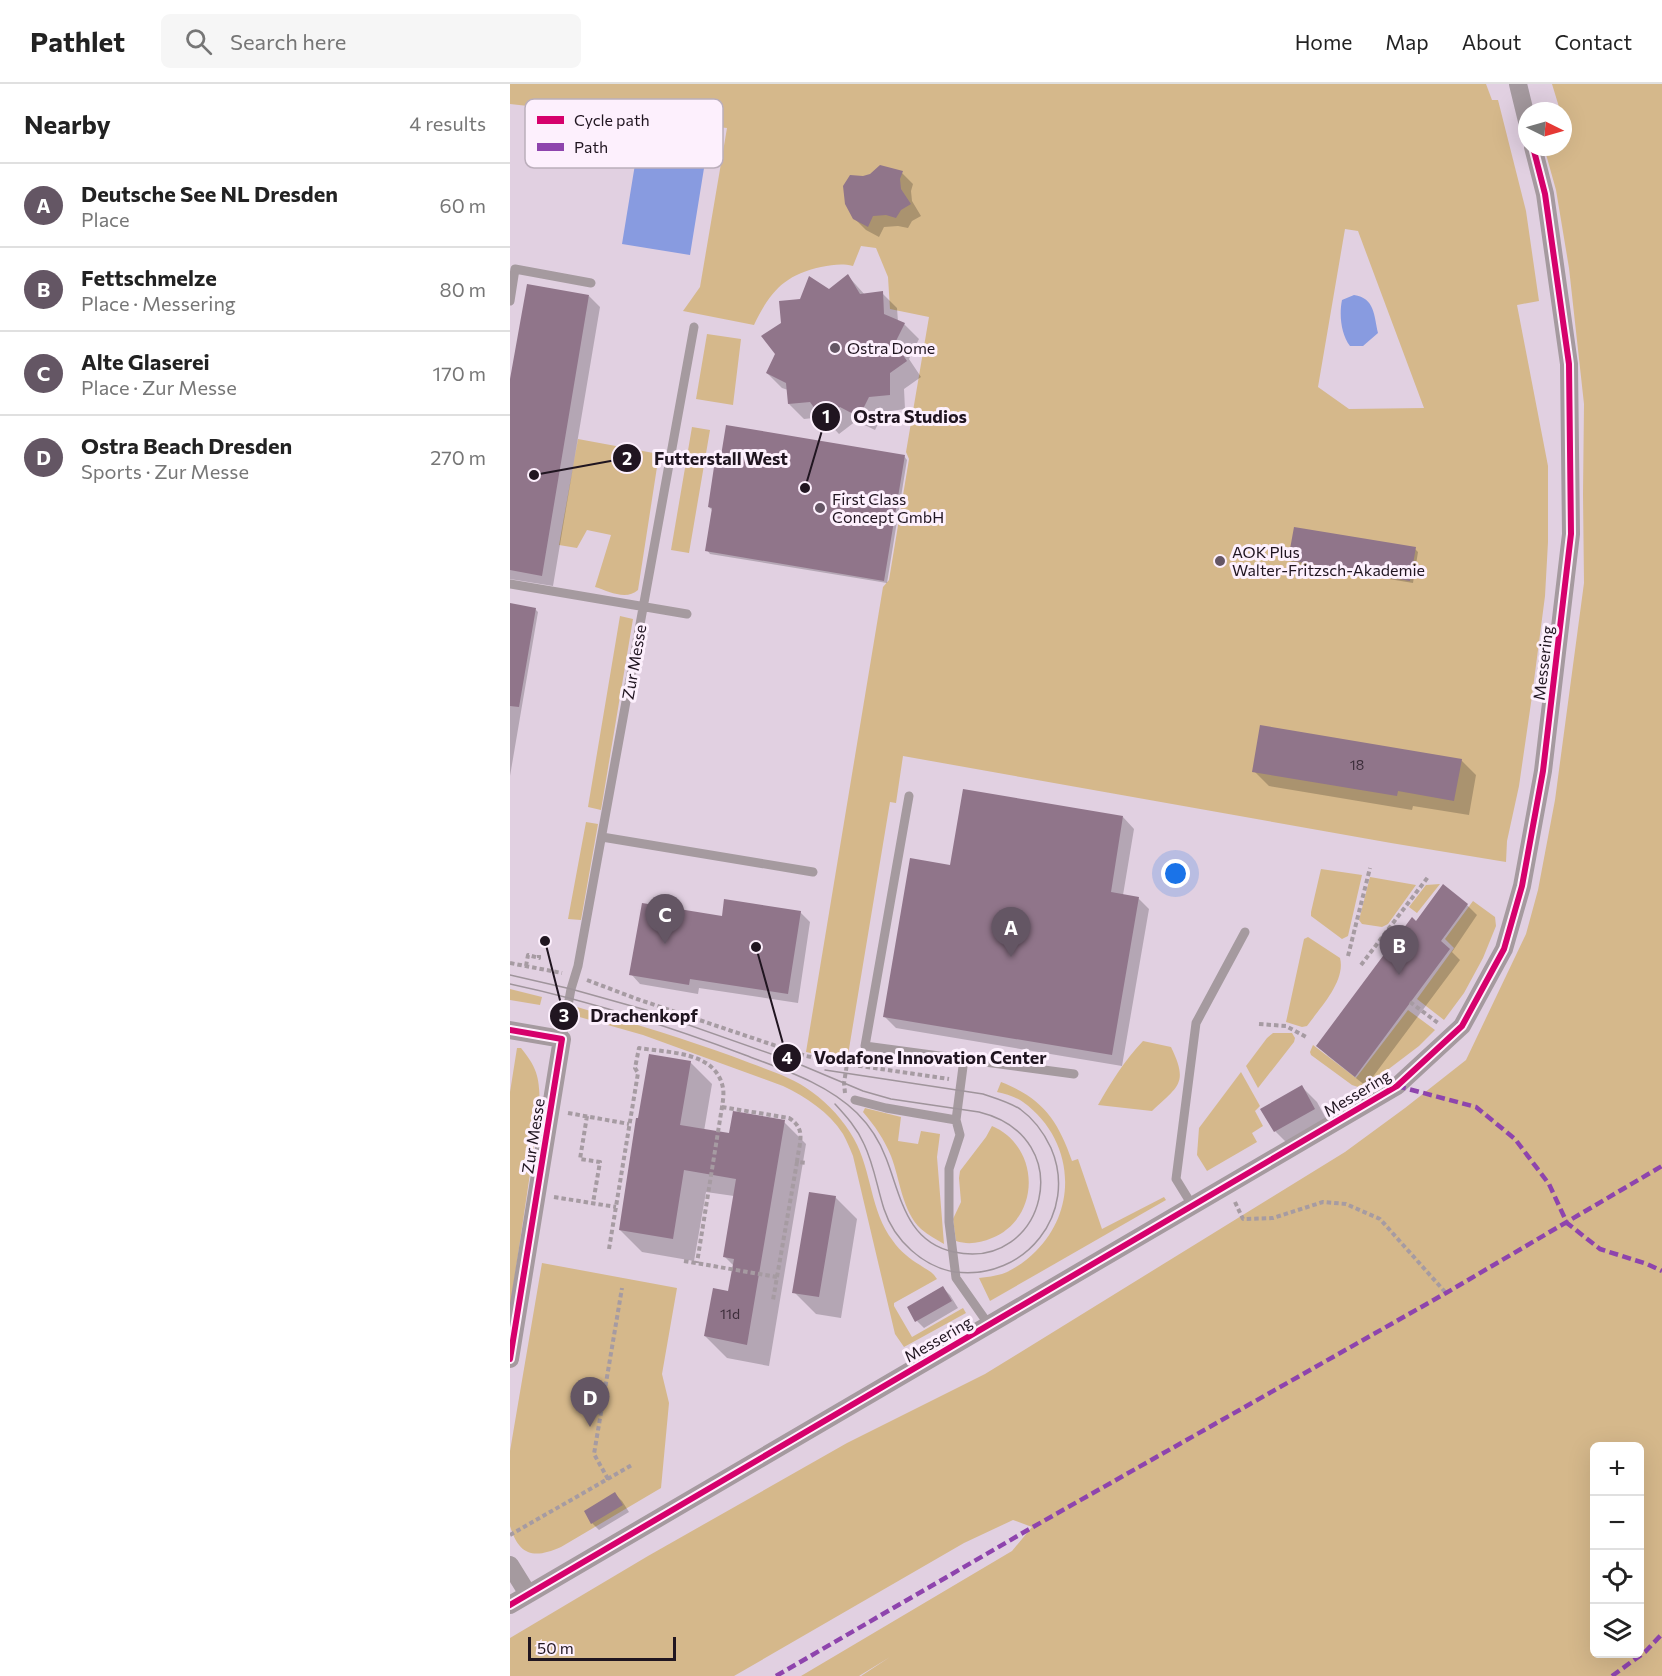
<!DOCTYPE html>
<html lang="en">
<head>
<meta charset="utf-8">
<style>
  :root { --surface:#fff; --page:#f6f6f6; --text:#222; --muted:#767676; --line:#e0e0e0; --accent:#645664 }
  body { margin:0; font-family:Commissioner,sans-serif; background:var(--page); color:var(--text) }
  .controls { position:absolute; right:18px; bottom:18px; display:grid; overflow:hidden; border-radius:9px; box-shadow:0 6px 24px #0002 }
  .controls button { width:54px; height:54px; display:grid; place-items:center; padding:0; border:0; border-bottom:2px solid var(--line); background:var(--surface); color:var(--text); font:30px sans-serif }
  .compass { position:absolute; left:1008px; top:18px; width:54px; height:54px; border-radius:50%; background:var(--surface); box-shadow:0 6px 24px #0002; rotate:95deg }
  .scale { position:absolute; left:18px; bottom:15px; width:148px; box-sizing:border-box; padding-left:6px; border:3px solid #201520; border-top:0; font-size:16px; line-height:21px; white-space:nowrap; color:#201520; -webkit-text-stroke:4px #fdf0fd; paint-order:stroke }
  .you { position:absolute; left:666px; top:790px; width:21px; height:21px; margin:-15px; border:4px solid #fff; border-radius:50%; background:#1a73e8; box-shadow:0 0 0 9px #1a73e833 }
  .badge { display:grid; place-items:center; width:39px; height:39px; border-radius:50%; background:var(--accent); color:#fff; font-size:20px; font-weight:700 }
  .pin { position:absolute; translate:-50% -50px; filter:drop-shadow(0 2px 3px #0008) }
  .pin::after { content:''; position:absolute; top:32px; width:21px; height:18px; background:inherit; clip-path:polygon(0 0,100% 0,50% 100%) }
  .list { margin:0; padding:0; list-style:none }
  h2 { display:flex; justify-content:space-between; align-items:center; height:78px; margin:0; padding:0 24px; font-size:26px }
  h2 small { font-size:20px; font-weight:400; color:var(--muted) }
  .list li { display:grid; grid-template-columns:39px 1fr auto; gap:18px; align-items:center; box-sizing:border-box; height:84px; padding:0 24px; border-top:2px solid var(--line) }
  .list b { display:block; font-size:22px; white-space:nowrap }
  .list p { margin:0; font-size:20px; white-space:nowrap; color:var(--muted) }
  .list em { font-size:20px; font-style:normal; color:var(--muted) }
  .icon { flex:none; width:33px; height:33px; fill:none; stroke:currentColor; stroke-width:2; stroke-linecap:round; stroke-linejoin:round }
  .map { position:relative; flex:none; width:1152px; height:1592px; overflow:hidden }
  header { display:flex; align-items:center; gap:36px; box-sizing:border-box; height:84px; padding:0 30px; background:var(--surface); border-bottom:2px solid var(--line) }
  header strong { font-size:28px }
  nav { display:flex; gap:33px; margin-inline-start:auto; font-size:21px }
  .search { width:420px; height:54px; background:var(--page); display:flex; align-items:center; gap:15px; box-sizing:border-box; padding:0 21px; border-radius:9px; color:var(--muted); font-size:22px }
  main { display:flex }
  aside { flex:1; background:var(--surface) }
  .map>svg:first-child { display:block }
</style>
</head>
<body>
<header>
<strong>Pathlet</strong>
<div class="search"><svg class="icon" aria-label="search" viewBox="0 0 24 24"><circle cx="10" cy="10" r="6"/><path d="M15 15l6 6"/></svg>Search here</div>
<nav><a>Home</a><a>Map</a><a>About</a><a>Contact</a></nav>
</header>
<main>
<aside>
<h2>Nearby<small>4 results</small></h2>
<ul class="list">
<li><span class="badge">A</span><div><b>Deutsche See NL Dresden</b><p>Place</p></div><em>60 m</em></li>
<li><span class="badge">B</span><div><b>Fettschmelze</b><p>Place · Messering</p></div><em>80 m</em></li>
<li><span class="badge">C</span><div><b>Alte Glaserei</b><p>Place · Zur Messe</p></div><em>170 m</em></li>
<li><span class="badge">D</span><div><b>Ostra Beach Dresden</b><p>Sports · Zur Messe</p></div><em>270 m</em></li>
</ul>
</aside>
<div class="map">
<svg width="1152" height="1592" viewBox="0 0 1152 1592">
  <rect width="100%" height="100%" fill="#e1d0e1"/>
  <path fill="#d5b88b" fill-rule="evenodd" d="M 0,0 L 976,0 L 982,16 L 988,16 L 1016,127 L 1029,217 L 1007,221 L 1038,382 L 1038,458 L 1035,512 L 1022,612 L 1009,702 L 997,757 L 996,778 L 881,759 L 393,672 L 386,719 L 380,718 L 337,977 L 296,968 L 373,503 L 379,496 L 399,375 L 396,368 L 419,233 L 380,225 L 378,193 L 366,164 L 351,162 L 343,182 C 331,179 323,181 311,183 C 274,191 260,208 244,241 L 173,227 L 190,203 L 217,44 L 0,20 ZM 835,145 L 848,147 L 914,324 L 839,325 L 808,303 Z
    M 1042,0 L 1152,0 L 1152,1592 L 351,1592 L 380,1573 L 349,1592 L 291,1592 L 502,1467 L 522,1443 L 503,1436 L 454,1459 L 224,1592 L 0,1592 L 0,1554 L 138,1472 L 337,1359 L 475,1290 L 835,1068 L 895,1024 L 956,976 L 1016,850 L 1028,806 L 1045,716 L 1074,499 L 1073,410 L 1074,320 L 1059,184 L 1046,106 L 1034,63 L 1053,63 L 1053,27 L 1039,27 L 1049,23 ZM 1130,1362 L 1130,1570 L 1084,1570 L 1084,1362 Z
    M 197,250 L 231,255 L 223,321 L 186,315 Z
    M 182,343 L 200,346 L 179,469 L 161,466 Z
    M 68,355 L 149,370 L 128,506 C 116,517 98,507 85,503 L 101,451 L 77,446 L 67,464 L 49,461 Z
    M 110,532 L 123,535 L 91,726 L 78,723 Z
    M 76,738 L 88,740 L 71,836 L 58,835 Z
    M 811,785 L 852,791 L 838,852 L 832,855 L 801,832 L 801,828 Z
    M 860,793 L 906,801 L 878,840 L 872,843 L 852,840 L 849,836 Z
    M 930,800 L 907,829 L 899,823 L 916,801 Z
    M 963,817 L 985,833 L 986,842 L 973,874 L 954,909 L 934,936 L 907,915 L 944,864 L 935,855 Z
    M 798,853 L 830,874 C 836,897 810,924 797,942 L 792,943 L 776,938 L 794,855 Z
    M 0,905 L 32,913 L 30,921 L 0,916 Z
    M 67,923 C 125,940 183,957 240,979 C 261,987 284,994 302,1008 C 319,1020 334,1037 344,1055 C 362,1087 360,1127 383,1157 C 390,1167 400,1175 410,1181 C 418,1187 421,1186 427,1195 L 384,1219 L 384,1222 L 402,1253 L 453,1224 L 456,1229 L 394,1263 L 385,1250 L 343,1072 C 340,1065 337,1057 333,1050 C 319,1028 296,1013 273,1002 L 133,951 L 66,932 Z
    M 898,926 L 925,946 L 909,962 L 855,1003 L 848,1003 L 842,1001 L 801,971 L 800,968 L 803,961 L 846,994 Z
    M 763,949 L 782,949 L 785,954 L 784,958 L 748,1004 L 736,982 L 757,954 Z
    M 633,957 L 661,963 C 679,1000 668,1002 642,1027 L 588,1021 C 601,998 615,976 633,957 Z
    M 7,964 L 11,964 C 29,986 29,995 30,1022 L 0,1225 L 0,1008 Z
    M 731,988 L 750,1022 L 745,1027 L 753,1042 L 742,1049 L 747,1058 L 697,1087 L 687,1071 L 689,1044 Z
    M 491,998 C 532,1014 548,1036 562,1077 L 568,1075 L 592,1145 L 654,1113 L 656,1116 L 480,1217 L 469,1194 C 477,1193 485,1192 492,1190 C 504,1186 517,1176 526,1167 C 570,1123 563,1054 513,1018 C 506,1013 496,1010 487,1008 Z
    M 355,1024 L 391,1033 L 388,1057 L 408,1060 L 411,1047 L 430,1050 L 427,1073 L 434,1160 C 426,1155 418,1151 411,1145 C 392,1127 390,1095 381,1072 C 374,1055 365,1042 353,1028 Z
    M 482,1042 C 531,1063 531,1134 482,1154 C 470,1159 458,1161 446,1157 L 443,1135 L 451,1118 L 449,1094 L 450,1087 L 476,1053 Z
    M 32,1179 L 167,1204 L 152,1290 L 159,1319 L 151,1404 L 51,1463 C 24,1475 9,1472 0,1442 L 0,1367 Z"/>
  <path fill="#889be0" d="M 127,68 L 195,78 L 180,171 L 112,160 Z
    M 844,211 C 865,214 864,232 868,249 L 853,262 L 840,262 C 831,250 829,231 832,216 Z"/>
  <path fill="#0003" d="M 392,89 L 403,100 L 401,107 L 402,117 L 411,132 L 402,137 L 398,144 L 388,142 L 374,143 L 369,153 L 356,146 L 344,134 L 353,94 Z
    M 338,192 L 355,211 L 372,209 L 387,224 L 388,238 L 394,240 L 409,255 L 399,275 L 411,293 L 394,305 L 395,325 L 374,328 L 365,346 L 346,337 L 329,350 L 313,333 L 294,335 L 279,320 L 278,306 L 272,304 L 257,289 L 267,270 L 272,239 L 291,216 L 319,206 Z
    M 79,212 L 90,223 L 43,502 L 0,495 L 0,304 Z
    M 394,372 L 397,376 L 377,499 L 200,470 L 197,466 L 203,427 L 199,423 Z
    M 905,465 L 908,468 L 903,499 L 783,479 L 780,476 Z
    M 0,521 L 25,525 L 28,528 L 0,692 Z
    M 951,676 L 966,691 L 959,731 L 903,722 L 902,726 L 759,702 L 744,687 Z
    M 613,733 L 624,745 L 613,811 L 628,814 L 639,825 L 612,982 L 386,944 L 375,933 Z
    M 957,821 L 967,831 L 942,868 L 950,876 L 856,1002 L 818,972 L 808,961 L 906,839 Z
    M 290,828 L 300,838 L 288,919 L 189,904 L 188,910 L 130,900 L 121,890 L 213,834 Z
    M 180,978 L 202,1000 L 194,1047 L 220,1051 L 274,1038 L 296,1060 L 259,1282 L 217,1274 L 195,1252 L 219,1209 L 224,1182 L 215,1173 L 224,1112 L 196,1108 L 184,1177 L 132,1168 L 110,1146 Z
    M 792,1003 L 807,1018 L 819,1040 L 780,1062 L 765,1047 Z
    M 325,1113 L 347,1135 L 331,1234 L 306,1230 L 284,1208 Z
    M 433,1204 L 440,1211 L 448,1224 L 414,1244 L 407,1237 Z
    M 105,1410 L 112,1417 L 119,1428 L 89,1446 L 82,1439 Z"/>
  <path fill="#90758a" d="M 370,81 L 393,87 L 390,95 L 391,105 L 401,120 L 391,126 L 386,134 L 376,131 L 363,132 L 358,143 L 343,135 L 335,120 L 333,102 L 340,91 L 353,92 L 360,90 Z
    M 338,190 L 350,210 L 373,207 L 374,230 L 395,239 L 385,259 L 397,277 L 380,289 L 380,311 L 359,313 L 349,333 L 330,323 L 313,336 L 300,318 L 278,320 L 276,299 L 256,289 L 265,270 L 251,252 L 271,239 L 269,217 L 290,215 L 299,192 L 319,205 Z
    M 17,200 L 79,211 L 32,492 L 0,486 L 0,295 Z
    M 216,341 L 395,371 L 374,497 L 195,467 L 202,424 L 198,423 L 204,383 L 209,384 Z
    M 784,443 L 906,463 L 900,497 L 778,476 Z
    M 0,519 L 26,524 L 9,623 L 0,622 Z
    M 750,641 L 952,675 L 944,717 L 888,707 L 887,712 L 742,688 Z
    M 453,705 L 613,732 L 601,808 L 629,813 L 602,971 L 373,933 L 400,774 L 440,781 Z
    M 933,800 L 958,820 L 931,857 L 940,865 L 845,993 L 806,962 L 902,833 L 906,837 Z
    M 214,815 L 291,827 L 278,910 L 180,895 L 179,901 L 119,891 L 132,819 L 212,832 Z
    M 139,970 L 181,977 L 170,1041 L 219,1049 L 223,1027 L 275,1036 L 237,1261 L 194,1252 L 203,1204 L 218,1207 L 224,1175 L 213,1173 L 226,1095 L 174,1086 L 163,1155 L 109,1146 L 126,1034 L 128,1034 Z
    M 792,1001 L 805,1025 L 764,1048 L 750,1025 Z
    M 299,1108 L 326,1112 L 309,1213 L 282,1209 Z
    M 433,1202 L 442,1217 L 405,1238 L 397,1223 Z
    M 105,1408 L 113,1421 L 81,1440 L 74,1427 Z"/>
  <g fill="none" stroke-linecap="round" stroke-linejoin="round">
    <path stroke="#a69ba2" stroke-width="4" stroke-dasharray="4.5 3" stroke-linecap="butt" d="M 838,872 L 860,784
      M 0,879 L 52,889
      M 851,881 L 918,793
      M 16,882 L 18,871 L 29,874 L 29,871
      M 77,896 L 127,915 L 296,972 L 337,980 L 439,995
      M 900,918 L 928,939
      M 749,940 L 776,942 L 798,954
      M 335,1009 L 334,999 L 337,980
      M 212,1023 L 279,1034 C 297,1045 289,1059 287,1078
      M 58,1029 L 119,1040
      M 77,1032 L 70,1075 L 90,1078 L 83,1119
      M 44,1113 L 106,1123
      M 725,1118 L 733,1135 L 763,1134 L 813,1118 L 836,1120 L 870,1135 L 936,1209
      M 99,1165 L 128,989 L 125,984 L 129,964 C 159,969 206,967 213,1004 C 214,1010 213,1017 212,1023 L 187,1179
      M 174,1177 L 267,1193 L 263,1216
      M 267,1193 L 287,1078 L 296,1079
      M 98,1395 L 84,1370 L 112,1204
      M 0,1451 L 122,1381"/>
    <path stroke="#a59a9f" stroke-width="9" d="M 0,217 L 5,185 L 81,199
      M 0,500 L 177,530
      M 399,712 L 355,962 L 564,990
      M 92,753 L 303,788
      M 52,955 L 61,905 L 68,882 L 184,243
      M 454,975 L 446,1036 L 450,1051 L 439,1085 L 439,1138 L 446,1194 L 479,1241
      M 345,1016 L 376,1024 L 446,1036
      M 682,1121 L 666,1095 L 686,939 L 735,848"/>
    <path stroke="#a59a9f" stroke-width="18" d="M 1008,0 L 1017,37
      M 0,946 L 52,955 L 0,1275
      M 0,1481 L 18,1510
      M 0,1521 L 887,1002 L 952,942 L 994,865 L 1012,802 L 1033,687 L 1061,450 L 1059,280 L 1035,110 L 1023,63"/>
    <path stroke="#9f949b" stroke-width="1.5" d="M 0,891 L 61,905 L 136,926 L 284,978 L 353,1007 L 381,1015 L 469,1028 C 571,1053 535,1188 444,1168 C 396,1158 391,1112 376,1074 C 370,1058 359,1041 347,1029 C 316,999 274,986 235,971 C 158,942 80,917 0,900
      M 315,986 L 473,1010 C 485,1014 499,1018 510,1025 C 524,1035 534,1049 541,1064 C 569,1129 515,1197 445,1188 C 413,1183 384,1156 374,1125 C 367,1103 364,1081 354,1060 C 347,1044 336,1032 325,1020"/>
    <path stroke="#8e44ad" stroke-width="4.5" stroke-dasharray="9 4.5" stroke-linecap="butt" d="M 887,1002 L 966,1023 L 1005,1055 L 1039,1100 L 1057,1139 L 1090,1165 L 1137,1180 L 1152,1187
      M 266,1592 L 523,1443 L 936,1209 L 1152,1082
      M 1102,1592 L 1135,1568 L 1152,1550"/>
    <g stroke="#fdf0fd" stroke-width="10">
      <path id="cycleway" d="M 0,946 L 52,955 L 0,1275
        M 0,1521 L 887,1002 L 952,942 L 994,865 L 1012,802 L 1033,687 L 1061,450 L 1059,280 L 1035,110 L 1023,63"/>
    </g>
    <use href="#cycleway" stroke="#d6006c" stroke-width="6"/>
  </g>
  <g fill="#645664" stroke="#fdf0fd" stroke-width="2">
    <circle cx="325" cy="264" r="6"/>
    <circle cx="310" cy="424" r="6"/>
    <circle cx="710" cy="477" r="6"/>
  </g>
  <g text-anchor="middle" stroke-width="6" stroke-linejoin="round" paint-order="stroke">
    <g font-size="14" fill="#3c2d3a">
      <text x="847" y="686">18</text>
      <text x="220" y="1235">11d</text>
    </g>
    <g font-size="16" fill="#201520" stroke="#fdf0fd" text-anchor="start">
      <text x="337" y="270">Ostra Dome</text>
      <text x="322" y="421">First Class<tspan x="322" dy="18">Concept GmbH</tspan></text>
      <text x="722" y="474">AOK Plus<tspan x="722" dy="18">Walter-Fritzsch-Akademie</tspan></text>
    </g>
    <g font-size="16" fill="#201520" stroke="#fdf0fd">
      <text transform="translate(124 578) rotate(-80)" y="6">Zur Messe</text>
      <text transform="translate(1033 579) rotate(-83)" y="6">Messering</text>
      <text transform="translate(847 1009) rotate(-31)" y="6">Messering</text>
      <text transform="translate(23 1052) rotate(-81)" y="6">Zur Messe</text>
      <text transform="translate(428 1255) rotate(-30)" y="6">Messering</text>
    </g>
  </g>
  <rect x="15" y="15" width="198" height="69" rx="9" fill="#fdf0fd" stroke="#bbaebb" stroke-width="1.5"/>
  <rect x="27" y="32" width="27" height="8" fill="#d6006c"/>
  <rect x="27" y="59" width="27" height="8" fill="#8e44ad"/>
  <g font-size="16" fill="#201520">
    <text x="64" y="42">Cycle path</text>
    <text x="64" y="69">Path</text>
  </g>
  <path fill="none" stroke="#201520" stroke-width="2" d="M295 404L316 333M24 391L117 374M35 857L54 932M246 863L277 974"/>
  <g fill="#201520" stroke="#fdf0fd" stroke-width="2">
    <circle cx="295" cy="404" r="6"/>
    <circle cx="24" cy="391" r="6"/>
    <circle cx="35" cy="857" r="6"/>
    <circle cx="246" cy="863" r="6"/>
    <circle cx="316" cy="333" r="15"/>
    <circle cx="117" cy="374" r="15"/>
    <circle cx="54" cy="932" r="15"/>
    <circle cx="277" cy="974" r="15"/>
  </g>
  <g font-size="18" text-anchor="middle" font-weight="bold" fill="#fff">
    <text x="316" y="339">1</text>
    <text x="117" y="381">2</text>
    <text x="54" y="938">3</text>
    <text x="277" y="980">4</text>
  </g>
  <g font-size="18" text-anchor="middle" font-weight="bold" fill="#201520" stroke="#fdf0fd" stroke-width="6" stroke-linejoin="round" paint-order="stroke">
    <text x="400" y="339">Ostra Studios</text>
    <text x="211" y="381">Futterstall West</text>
    <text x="134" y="938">Drachenkopf</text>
    <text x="420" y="980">Vodafone Innovation Center</text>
  </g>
</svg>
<div class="controls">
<button>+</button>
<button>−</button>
<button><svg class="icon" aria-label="locate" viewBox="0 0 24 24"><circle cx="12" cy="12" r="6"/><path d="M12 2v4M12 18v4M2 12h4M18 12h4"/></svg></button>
<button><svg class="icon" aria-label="layers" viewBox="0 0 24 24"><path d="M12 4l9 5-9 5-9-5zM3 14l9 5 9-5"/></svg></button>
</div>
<svg class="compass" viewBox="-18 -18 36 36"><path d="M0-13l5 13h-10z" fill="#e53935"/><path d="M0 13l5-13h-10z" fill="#767676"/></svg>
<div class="scale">50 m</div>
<div class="you"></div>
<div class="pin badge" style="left:501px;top:873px">A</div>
<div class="pin badge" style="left:889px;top:891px">B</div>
<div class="pin badge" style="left:155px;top:860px">C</div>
<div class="pin badge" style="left:80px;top:1343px">D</div>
</div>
</main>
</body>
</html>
